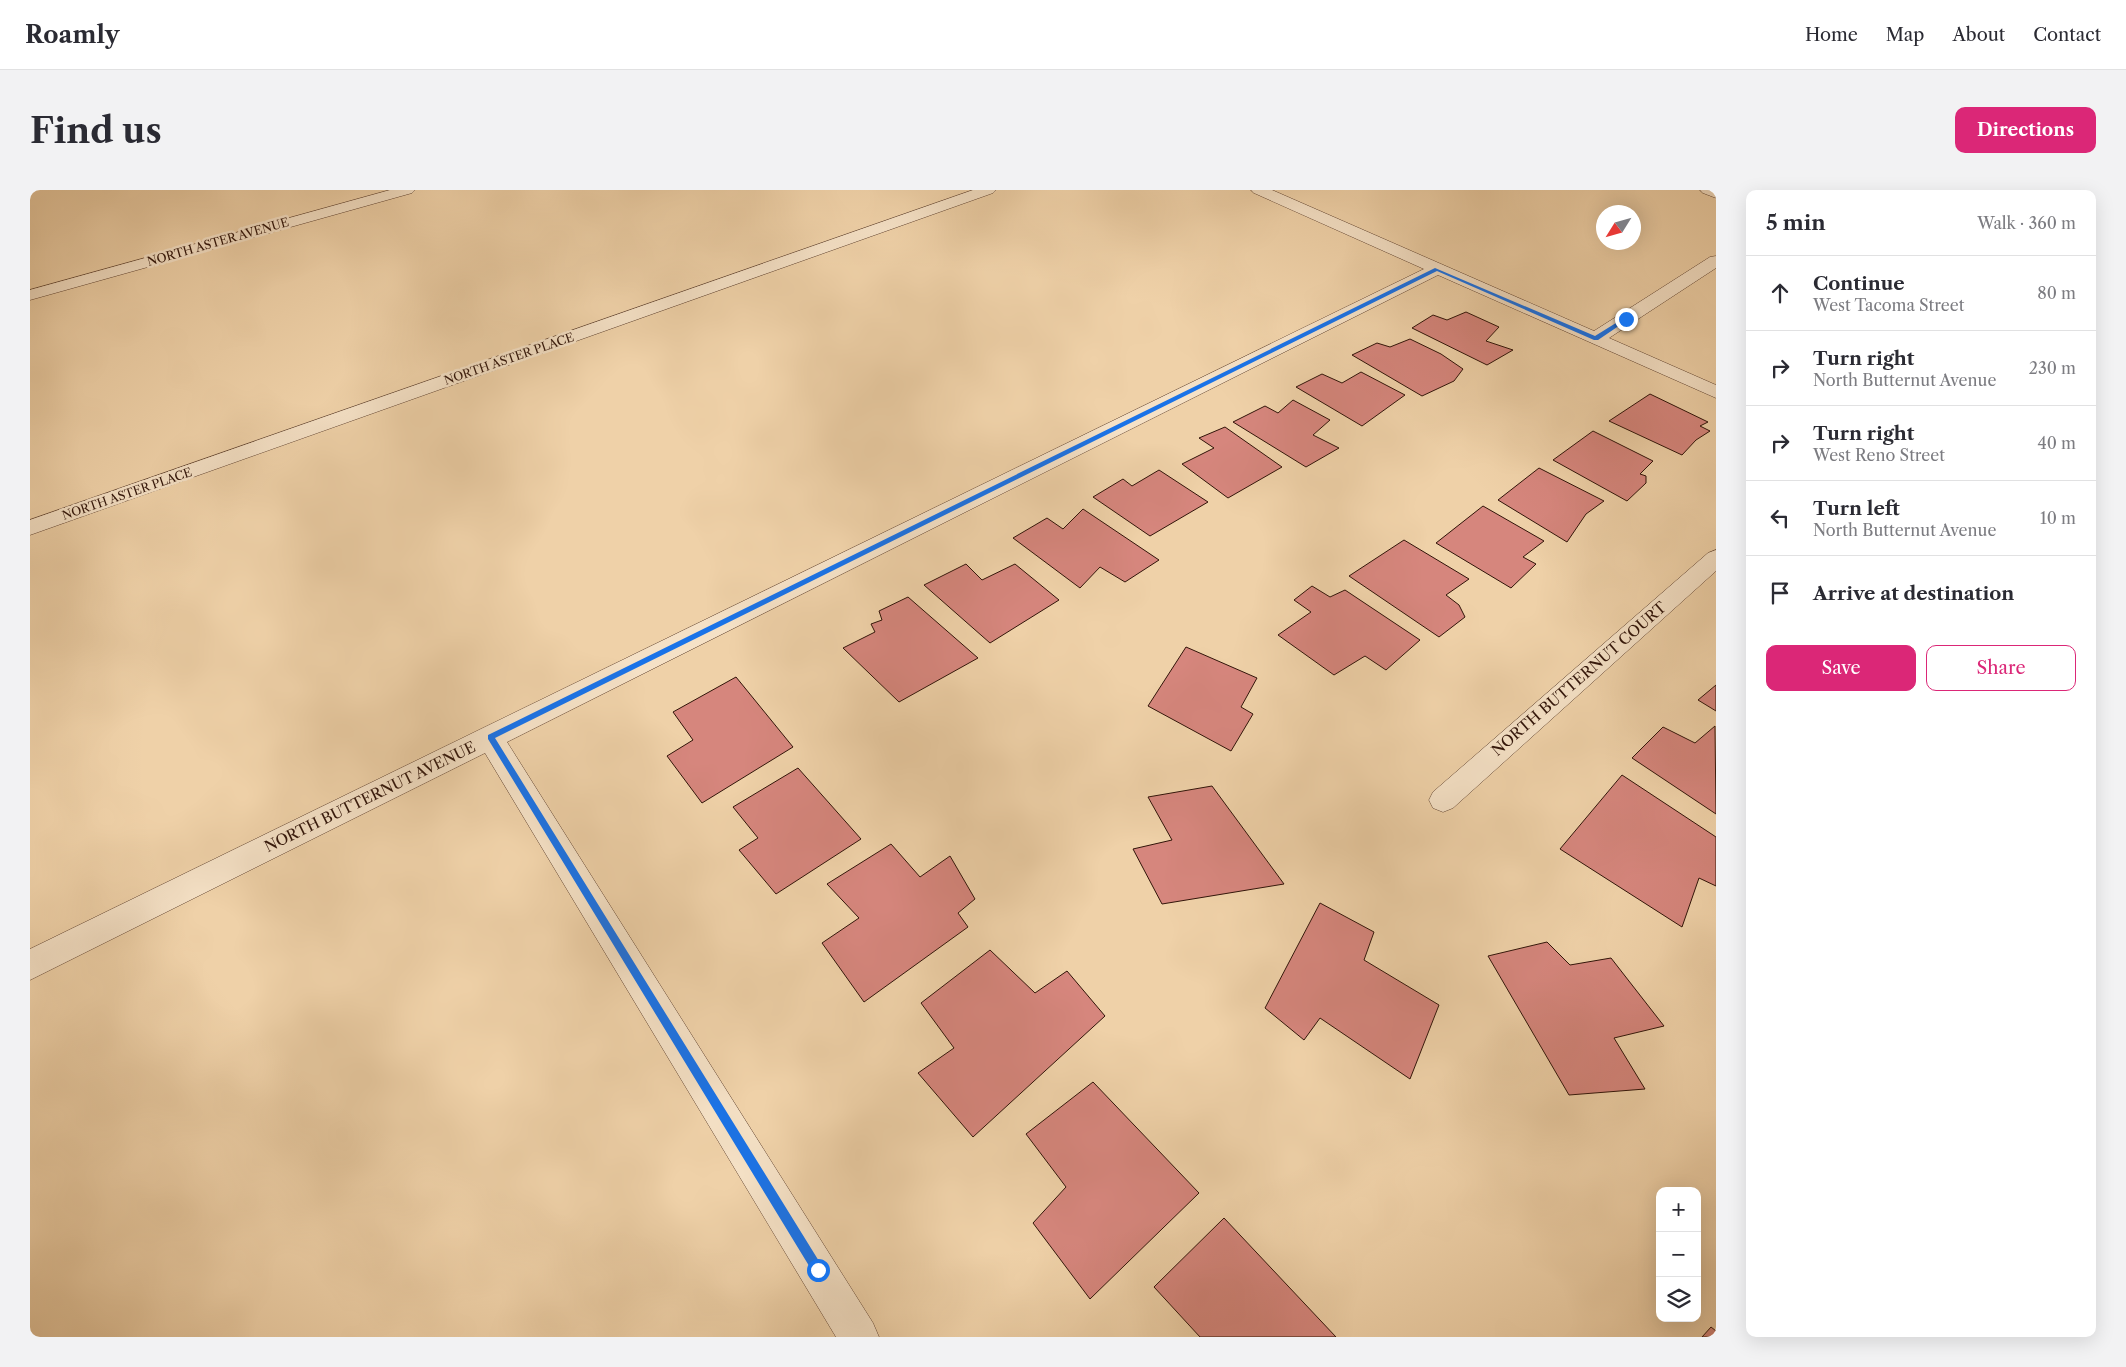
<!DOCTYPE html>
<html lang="en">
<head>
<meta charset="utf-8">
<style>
  :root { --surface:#fff; --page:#f2f2f3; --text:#2b2b33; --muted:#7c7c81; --line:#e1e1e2; --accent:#db2777 }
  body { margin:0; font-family:"Libre Caslon Text",serif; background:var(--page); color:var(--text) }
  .controls { position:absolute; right:15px; bottom:15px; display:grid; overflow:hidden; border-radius:10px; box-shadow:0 5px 20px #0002 }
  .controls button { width:45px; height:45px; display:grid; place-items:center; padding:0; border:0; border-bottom:1px solid var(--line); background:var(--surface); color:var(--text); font:25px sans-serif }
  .compass { position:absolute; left:1566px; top:15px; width:45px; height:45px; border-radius:50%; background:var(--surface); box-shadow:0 5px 20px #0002; rotate:233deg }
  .stop { position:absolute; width:15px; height:15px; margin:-11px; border:4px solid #1a73e8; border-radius:50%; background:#fff }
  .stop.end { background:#1a73e8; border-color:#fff; box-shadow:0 1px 5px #0008 }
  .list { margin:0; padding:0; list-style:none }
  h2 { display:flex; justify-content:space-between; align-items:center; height:65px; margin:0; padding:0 20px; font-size:21px }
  h2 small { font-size:16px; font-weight:400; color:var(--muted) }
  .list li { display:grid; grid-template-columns:32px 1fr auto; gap:15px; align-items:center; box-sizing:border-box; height:75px; padding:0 20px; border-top:1px solid var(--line) }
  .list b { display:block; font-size:19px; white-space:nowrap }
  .list p { margin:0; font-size:16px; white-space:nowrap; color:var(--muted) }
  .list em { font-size:16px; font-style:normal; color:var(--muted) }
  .actions { display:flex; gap:10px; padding:15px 20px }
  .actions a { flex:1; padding:11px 0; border:1px solid var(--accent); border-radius:10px; text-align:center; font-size:18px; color:var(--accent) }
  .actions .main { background:var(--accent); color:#fff }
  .icon { flex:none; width:28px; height:28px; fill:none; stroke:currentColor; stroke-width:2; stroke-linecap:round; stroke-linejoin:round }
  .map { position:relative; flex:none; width:1686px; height:1147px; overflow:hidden; border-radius:10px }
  header { display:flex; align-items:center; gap:30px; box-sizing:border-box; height:70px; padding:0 25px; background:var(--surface); border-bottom:1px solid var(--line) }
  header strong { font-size:24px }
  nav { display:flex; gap:28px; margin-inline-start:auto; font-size:18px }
  .intro { display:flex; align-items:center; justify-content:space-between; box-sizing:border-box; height:120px; padding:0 30px }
  h1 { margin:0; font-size:35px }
  .button { padding:12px 22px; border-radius:10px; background:var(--accent); color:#fff; font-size:18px; font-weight:700 }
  main { display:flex; gap:30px; padding:0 30px }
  aside { flex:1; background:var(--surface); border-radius:10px; box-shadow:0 5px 20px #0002 }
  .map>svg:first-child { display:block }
</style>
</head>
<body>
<header>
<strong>Roamly</strong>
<nav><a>Home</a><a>Map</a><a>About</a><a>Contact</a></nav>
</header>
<div class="intro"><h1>Find us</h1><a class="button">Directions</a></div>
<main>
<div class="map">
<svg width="1686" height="1147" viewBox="0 0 1686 1147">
  <rect width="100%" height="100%" fill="#efd1a8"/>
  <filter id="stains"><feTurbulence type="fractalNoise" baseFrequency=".004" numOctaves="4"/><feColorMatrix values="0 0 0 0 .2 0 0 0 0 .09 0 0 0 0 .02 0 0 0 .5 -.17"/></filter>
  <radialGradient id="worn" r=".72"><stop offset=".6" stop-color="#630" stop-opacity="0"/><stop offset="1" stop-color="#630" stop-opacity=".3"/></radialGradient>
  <path fill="#d6867d" stroke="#311409" d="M 1436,122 L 1469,137 L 1456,151 L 1483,160 L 1457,175 L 1382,138 L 1403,125 L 1417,130 Z
    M 1380,149 L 1411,164 L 1433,179 L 1424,191 L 1392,206 L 1322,165 L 1347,153 L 1360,157 Z
    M 1331,182 L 1375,205 L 1332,236 L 1266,197 L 1292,184 L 1312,193 Z
    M 1620,204 L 1678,232 L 1670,236 L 1680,241 L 1666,250 L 1652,265 L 1579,231 Z
    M 1263,210 L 1300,230 L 1283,245 L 1309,258 L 1276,277 L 1203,232 L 1235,216 L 1248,223 Z
    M 1195,237 L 1252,277 L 1198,308 L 1152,274 L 1184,258 L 1169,248 Z
    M 1563,241 L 1623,271 L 1610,284 L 1616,286 L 1616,293 L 1597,311 L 1523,270 Z
    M 1509,278 L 1574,311 L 1556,324 L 1537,352 L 1468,310 Z
    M 1129,280 L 1178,312 L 1120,346 L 1063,307 L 1093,289 L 1102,296 Z
    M 1453,316 L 1514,351 L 1493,367 L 1506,374 L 1481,398 L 1406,353 Z
    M 1053,319 L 1129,370 L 1095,392 L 1070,377 L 1050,398 L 983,348 L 1017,328 L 1033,339 Z
    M 1374,350 L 1439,389 L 1416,405 L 1429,415 L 1435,427 L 1409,447 L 1319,386 Z
    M 936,374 L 952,390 L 985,374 L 1029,410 L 960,453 L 894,395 Z
    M 1282,396 L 1300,407 L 1315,400 L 1390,450 L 1356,480 L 1335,466 L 1304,485 L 1248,445 L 1281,422 L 1264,410 Z
    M 878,407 L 948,468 L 869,512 L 813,458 L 845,442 L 841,434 L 852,430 L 849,421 Z
    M 1156,457 L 1227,488 L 1211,517 L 1223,524 L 1201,561 L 1118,516 Z
    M 706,487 L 763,557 L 672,613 L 637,566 L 663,550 L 643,522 Z
    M 1686,495 L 1686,521 L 1668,510 Z
    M 1685,536 L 1686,624 L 1602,568 L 1633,537 L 1665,553 Z
    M 768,578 L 831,649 L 746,704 L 709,660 L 728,648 L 703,617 Z
    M 1592,585 L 1686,647 L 1686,696 L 1669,688 L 1652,737 L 1530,659 Z
    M 1182,596 L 1254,694 L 1132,714 L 1103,659 L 1142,650 L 1118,607 Z
    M 861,654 L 890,687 L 920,666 L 945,709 L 928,723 L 938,737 L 834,812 L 792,753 L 829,728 L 797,694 Z
    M 1290,713 L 1344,742 L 1334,770 L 1409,815 L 1380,889 L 1290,828 L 1274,850 L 1235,818 Z
    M 1517,752 L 1540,775 L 1581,768 L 1634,836 L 1584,848 L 1615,899 L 1539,905 L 1458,766 Z
    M 960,760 L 1005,803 L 1037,781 L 1075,826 L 943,947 L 888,883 L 924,858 L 891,813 Z
    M 1063,892 L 1169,1003 L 1060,1109 L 1003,1033 L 1036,997 L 996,944 Z
    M 1194,1028 L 1306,1147 L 1170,1147 L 1124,1097 Z
    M 1681,1137 L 1686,1141 L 1686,1147 L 1672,1147 Z"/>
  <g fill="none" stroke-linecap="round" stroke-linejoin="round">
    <g stroke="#604331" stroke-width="1">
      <path id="street" d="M 360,0 L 385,0 L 382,3 L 0,110 L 0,100 Z
        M 943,0 L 966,0 L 963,3 L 0,345 L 0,330 Z
        M 1221,0 L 1242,0 L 1564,141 L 1680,67 L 1686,66 L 1686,78 L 1579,148 L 1686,195 L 1686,208 L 1408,85 L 477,552 L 843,1133 L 849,1147 L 806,1147 L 455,563 L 0,790 L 0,759 L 1394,79 L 1224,3 Z
        M 1670,0 L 1686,0 L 1686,8 L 1673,3 Z
        M 1686,360 L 1686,381 L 1423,618 L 1413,622 L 1403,618 L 1399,610 L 1403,602 L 1678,363 Z"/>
    </g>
    <use href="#street" fill="#f5e1c6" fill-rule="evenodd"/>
  </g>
  <path fill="#1a73e8" d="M 1405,78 L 1565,146 L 1594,128 L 1599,129 L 1568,150 L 1564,150 L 1407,81 L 465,548 L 792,1076 L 792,1084 L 784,1084 L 458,549 L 458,545 Z"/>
  <g text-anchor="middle" stroke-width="5" stroke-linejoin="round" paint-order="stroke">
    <g font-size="12" fill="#311409" stroke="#f5e1c6">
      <text transform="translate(188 52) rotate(-16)" y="4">NORTH ASTER AVENUE</text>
      <text transform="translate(479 169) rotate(-19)" y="4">NORTH ASTER PLACE</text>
      <text transform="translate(97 304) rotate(-19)" y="4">NORTH ASTER PLACE</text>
    </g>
    <g font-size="15" fill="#311409" stroke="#f5e1c6">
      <text transform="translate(1549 489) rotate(-41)" y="5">NORTH BUTTERNUT COURT</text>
      <text transform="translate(340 607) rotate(-26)" y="5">NORTH BUTTERNUT AVENUE</text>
    </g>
  </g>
  <rect width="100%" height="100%" filter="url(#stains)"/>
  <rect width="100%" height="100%" fill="url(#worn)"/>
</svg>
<div class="controls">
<button>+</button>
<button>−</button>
<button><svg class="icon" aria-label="layers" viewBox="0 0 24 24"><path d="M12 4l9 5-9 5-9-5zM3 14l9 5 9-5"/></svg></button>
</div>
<svg class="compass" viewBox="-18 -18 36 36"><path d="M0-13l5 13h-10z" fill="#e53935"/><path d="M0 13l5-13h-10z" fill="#7c7c81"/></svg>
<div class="stop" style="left:788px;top:1080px"></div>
<div class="stop end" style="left:1596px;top:129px"></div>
</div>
<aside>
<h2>5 min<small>Walk · 360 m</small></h2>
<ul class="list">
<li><svg class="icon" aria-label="ahead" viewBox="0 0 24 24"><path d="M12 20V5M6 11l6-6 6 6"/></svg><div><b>Continue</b><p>West Tacoma Street</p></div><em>80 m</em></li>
<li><svg class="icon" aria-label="right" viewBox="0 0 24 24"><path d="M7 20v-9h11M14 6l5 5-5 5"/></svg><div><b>Turn right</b><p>North Butternut Avenue</p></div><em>230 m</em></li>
<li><svg class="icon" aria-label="right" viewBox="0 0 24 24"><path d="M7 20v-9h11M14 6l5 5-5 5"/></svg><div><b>Turn right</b><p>West Reno Street</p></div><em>40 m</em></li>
<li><svg class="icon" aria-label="left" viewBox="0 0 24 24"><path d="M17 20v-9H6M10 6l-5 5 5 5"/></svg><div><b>Turn left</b><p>North Butternut Avenue</p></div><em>10 m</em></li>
<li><svg class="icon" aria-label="arrive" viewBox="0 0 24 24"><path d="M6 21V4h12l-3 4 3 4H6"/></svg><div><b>Arrive at destination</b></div></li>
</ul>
<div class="actions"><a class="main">Save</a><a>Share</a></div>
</aside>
</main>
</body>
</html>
